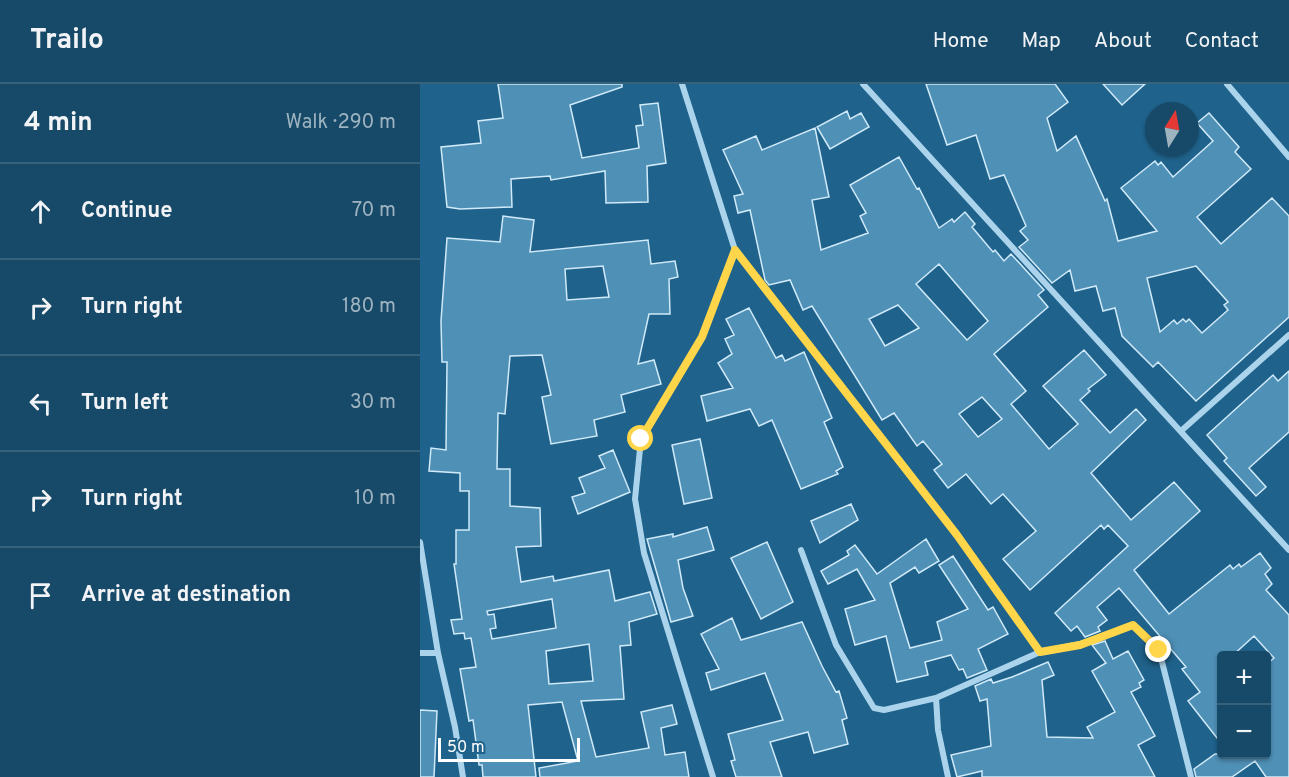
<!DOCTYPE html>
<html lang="en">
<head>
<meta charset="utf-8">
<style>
  :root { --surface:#174a68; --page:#245471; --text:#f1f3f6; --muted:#9eb3c0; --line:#36627c }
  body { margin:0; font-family:Overpass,sans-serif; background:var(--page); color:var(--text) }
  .controls { position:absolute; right:18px; bottom:18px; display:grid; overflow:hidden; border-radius:6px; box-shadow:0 2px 4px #0004 }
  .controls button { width:54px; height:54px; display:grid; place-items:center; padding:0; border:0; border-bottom:2px solid var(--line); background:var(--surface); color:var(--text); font:30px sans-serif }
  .compass { position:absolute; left:725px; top:18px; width:54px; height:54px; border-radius:50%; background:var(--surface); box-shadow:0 2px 4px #0004; rotate:11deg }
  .scale { position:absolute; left:18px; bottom:15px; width:142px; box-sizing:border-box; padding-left:6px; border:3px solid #fff; border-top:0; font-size:16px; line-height:21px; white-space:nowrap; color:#fff; -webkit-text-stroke:4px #1f628b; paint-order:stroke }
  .stop { position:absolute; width:18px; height:18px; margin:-14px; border:4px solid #ffd54a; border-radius:50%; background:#fff }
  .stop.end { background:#ffd54a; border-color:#fff; box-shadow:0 2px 6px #0008 }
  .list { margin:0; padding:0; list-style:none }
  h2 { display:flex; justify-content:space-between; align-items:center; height:78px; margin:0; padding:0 24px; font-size:26px }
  h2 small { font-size:20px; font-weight:400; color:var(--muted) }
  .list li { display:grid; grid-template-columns:39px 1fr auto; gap:18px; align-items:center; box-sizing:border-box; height:96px; padding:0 24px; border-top:2px solid var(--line) }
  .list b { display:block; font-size:22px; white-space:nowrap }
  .list em { font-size:20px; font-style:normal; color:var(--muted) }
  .icon { flex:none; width:33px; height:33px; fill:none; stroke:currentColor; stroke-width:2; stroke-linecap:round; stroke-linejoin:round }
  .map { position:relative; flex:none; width:869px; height:693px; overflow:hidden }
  header { display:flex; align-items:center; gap:36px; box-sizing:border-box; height:84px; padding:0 30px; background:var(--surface); border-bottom:2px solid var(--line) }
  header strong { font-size:28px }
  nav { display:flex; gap:33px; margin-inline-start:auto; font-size:21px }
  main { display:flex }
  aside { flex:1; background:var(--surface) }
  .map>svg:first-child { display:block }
</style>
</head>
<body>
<header>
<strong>Trailo</strong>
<nav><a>Home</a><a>Map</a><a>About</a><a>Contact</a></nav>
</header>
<main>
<aside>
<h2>4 min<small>Walk · 290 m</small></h2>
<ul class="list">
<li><svg class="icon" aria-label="ahead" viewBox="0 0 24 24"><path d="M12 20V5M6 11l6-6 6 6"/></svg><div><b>Continue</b></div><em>70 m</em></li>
<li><svg class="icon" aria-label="right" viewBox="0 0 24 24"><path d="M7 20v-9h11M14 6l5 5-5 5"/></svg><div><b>Turn right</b></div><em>180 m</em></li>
<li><svg class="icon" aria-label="left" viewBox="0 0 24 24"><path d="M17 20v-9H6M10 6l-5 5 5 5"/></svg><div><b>Turn left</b></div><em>30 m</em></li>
<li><svg class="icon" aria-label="right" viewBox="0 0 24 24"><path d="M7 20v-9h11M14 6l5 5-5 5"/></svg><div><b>Turn right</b></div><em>10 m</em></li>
<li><svg class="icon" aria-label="arrive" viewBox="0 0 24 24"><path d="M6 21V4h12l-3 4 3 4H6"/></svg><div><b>Arrive at destination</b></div></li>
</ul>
</aside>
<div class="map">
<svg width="869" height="693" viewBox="0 0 869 693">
  <rect width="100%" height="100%" fill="#1f628b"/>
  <path fill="#4f90b7" stroke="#d0eaf9" stroke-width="1.5" fill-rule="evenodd" d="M 78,0 L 202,0 L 202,3 L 150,21 L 162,74 L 219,64 L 216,42 L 223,41 L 220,21 L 238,19 L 246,79 L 227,82 L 228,118 L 186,119 L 185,87 L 131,96 L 130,92 L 91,95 L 92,123 L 40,125 L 27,123 L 21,63 L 61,59 L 58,37 L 83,34 Z
    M 506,0 L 635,0 L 648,18 L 627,34 L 637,67 L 656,52 L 685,117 L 687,115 L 698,157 L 737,147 L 701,104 L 735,77 L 738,81 L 741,78 L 753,93 L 793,57 L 777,39 L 789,29 L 819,63 L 815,68 L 831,85 L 777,133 L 801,160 L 852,114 L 869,132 L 869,233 L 776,317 L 738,278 L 733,283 L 702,252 L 695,224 L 683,227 L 676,202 L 655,207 L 650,186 L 632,199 L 599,163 L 608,156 L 600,147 L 606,142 L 584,91 L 570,95 L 556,51 L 527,61 ZM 776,182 L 808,218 L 804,221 L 808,226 L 782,249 L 769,235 L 766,238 L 763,235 L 757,240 L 754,236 L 740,248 L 727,194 Z
    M 683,0 L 725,0 L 702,21 Z
    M 427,27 L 430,35 L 441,29 L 449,43 L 410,65 L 397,43 Z
    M 395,44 L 409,113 L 392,116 L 401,166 L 448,149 L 440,132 L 446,129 L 430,101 L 479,73 L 497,105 L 499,104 L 519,144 L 532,135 L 534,138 L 545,128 L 555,140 L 552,143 L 573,168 L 575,166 L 584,177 L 591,170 L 624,206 L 618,211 L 628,223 L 574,270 L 606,307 L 591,320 L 629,365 L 658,340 L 623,302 L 664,266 L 686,291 L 668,305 L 670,307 L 660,316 L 690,349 L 716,325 L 726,336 L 671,389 L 711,436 L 754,398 L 780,427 L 714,486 L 749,530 L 810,481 L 813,485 L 819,480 L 821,483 L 840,469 L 851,484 L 845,490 L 852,500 L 846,506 L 869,531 L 869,693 L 846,693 L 835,677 L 812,693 L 776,693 L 774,685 L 795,670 L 846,670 L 846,581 L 854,574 L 834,552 L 812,572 L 801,572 L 801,659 L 768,617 L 780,608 L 762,585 L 766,583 L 699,504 L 677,523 L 687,536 L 678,543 L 680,547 L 665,553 L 657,542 L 651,547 L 635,529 L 708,462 L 688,441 L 684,445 L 681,441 L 610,506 L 583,475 L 616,447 L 583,410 L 571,420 L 546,390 L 528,404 L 514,386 L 522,380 L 503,357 L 497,362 L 474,329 L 462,336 L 392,222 L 383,226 L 370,196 L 349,201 L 345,196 L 330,126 L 318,129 L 314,112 L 323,110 L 303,66 L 336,52 L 342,66 ZM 519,180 L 568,237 L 547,256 L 496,200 ZM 478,221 L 499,244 L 465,262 L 449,235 ZM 562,313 L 582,335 L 558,353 L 539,330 Z
    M 83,132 L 114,136 L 110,168 L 228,156 L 231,180 L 255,177 L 258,193 L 249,195 L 250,230 L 229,230 L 218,280 L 234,276 L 241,300 L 201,311 L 205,328 L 174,336 L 177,352 L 131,360 L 122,313 L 131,311 L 122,271 L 90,272 L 85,330 L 78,329 L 77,385 L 90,385 L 90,422 L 120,424 L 121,462 L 96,463 L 101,498 L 133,492 L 134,497 L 189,486 L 195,517 L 230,508 L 237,530 L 209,538 L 211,561 L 200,562 L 204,615 L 161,617 L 176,673 L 229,664 L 221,628 L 252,621 L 257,640 L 241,644 L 245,671 L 265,668 L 269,693 L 120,693 L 119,684 L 158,677 L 142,618 L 108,621 L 116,693 L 63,693 L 62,681 L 59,681 L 53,636 L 49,637 L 40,585 L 56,583 L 51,554 L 45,555 L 44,549 L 34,550 L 31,536 L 42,535 L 34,480 L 36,480 L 36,446 L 49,446 L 49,407 L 40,407 L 40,389 L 9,387 L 11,364 L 26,366 L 27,278 L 22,278 L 21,237 L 27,154 L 80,158 ZM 183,182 L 189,213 L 147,216 L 145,185 ZM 132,515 L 136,544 L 72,555 L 70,545 L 76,544 L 74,530 L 68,531 L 67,527 ZM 169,560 L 173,597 L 129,600 L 126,567 Z
    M 329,224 L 356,274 L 362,271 L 365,277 L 384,268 L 412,334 L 404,338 L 423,383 L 416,387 L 418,390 L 381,405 L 352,336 L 339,342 L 330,325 L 287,337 L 281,312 L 313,304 L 298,279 L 312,270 L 305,255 L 314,251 L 306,235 Z
    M 869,287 L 869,348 L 829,384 L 846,403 L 836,412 L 804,377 L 807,374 L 787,351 L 853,291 L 858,297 Z
    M 280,355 L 292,414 L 264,420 L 252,361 Z
    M 193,366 L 210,408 L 158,430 L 152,413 L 165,409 L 159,394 L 185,384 L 179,372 Z
    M 431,420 L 438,436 L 400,459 L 391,437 Z
    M 287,443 L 294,466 L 258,476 L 263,504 L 273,532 L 251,538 L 227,455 L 253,450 L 253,453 Z
    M 506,455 L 519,477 L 499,489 L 495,483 L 470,499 L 490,564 L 522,556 L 517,538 L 548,525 L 519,481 L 533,472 L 568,526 L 573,523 L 588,550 L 558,565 L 567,586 L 547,594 L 543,585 L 539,586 L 531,571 L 505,578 L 508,591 L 477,598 L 466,552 L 435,561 L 425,525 L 455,516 L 437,485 L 408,500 L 401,487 L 429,471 L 427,467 L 435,461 L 457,490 Z
    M 347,458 L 373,518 L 341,535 L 311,474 Z
    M 312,534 L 321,556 L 382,538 L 402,582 L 416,608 L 419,607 L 427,634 L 422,636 L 428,660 L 394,669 L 388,648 L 350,658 L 362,693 L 316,693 L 311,677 L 315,676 L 308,650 L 363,636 L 345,589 L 291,606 L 286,589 L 299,585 L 281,550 Z
    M 685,557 L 693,575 L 708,567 L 724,596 L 719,599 L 721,603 L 711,608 L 735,652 L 718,661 L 735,693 L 562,693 L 562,687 L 537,693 L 531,671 L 571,662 L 567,615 L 560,617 L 555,602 L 571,595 L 573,599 L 592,593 L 628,578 L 634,591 L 622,596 L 627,653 L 673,654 L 667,643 L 695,628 L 672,587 L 686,579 L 672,561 Z
    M 0,626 L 17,627 L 14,693 L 0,693 Z"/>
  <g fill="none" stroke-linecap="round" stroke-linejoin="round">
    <path stroke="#abd4ec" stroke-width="6" d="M 262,0 L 315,166 L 537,451 L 620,568
      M 443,0 L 869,466
      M 807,0 L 869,73
      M 761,347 L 869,251
      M 0,458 L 18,569 L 35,643 L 43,693
      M 381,466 L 416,561 L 454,624 L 464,626 L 516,614 L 620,568 L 660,560 L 713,541 L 739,566 L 771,693
      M 0,569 L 18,569
      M 516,614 L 518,646 L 528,693
      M 293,693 L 224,469 L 215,415 L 221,355 L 282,253 L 315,166"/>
  </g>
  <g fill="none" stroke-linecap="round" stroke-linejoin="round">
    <path stroke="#ffd54a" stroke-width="8" d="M 221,355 L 282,253 L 315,166 L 537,451 L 620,568 L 660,561 L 713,541 L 739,566"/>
  </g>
</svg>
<div class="controls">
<button>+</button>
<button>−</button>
</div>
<svg class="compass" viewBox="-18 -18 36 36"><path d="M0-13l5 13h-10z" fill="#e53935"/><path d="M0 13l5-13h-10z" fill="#9eb3c0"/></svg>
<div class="scale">50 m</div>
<div class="stop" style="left:221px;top:355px"></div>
<div class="stop end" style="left:739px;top:566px"></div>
</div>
</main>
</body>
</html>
